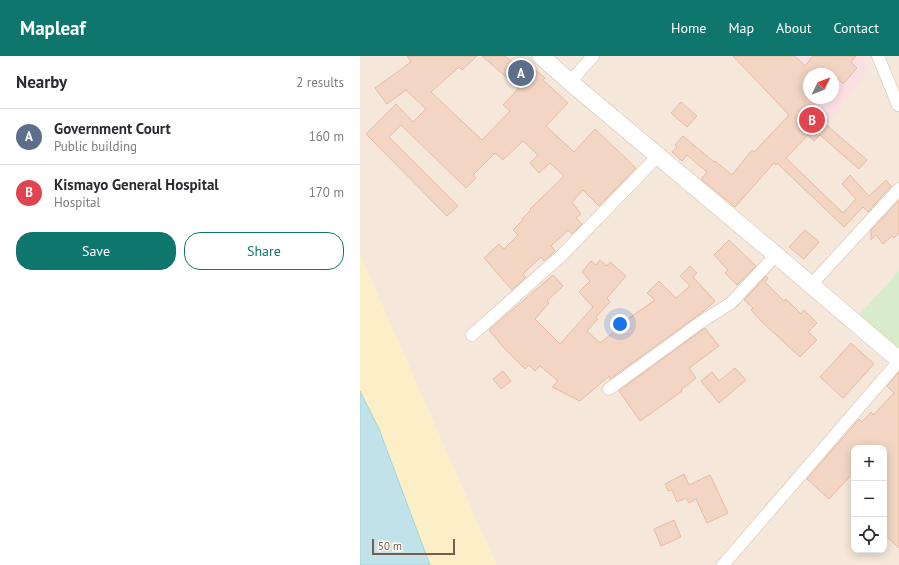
<!DOCTYPE html>
<html lang="en">
<head>
<meta charset="utf-8">
<style>
  :root { --surface:#fff; --page:#f2f2f3; --text:#2b2b33; --muted:#7c7c81; --line:#e1e1e2; --accent:#0f766e }
  body { margin:0; font-family:"PT Sans",sans-serif; background:var(--page); color:var(--text) }
  .controls { position:absolute; right:12px; bottom:12px; display:grid; overflow:hidden; border-radius:8px; box-shadow:0 2px 10px #0003 }
  .controls button { width:36px; height:36px; display:grid; place-items:center; padding:0; border:0; border-bottom:1px solid var(--line); background:var(--surface); color:var(--text); font:20px sans-serif }
  .compass { position:absolute; left:443px; top:12px; width:36px; height:36px; border-radius:50%; background:var(--surface); box-shadow:0 2px 10px #0003; rotate:47deg }
  .scale { position:absolute; left:12px; bottom:10px; width:83px; box-sizing:border-box; padding-left:4px; border:2px solid #7a5c4d; border-top:0; font-size:11px; line-height:14px; white-space:nowrap; color:#7a5c4d; -webkit-text-stroke:3px #fffaf3; paint-order:stroke }
  .you { position:absolute; left:260px; top:268px; width:14px; height:14px; margin:-10px; border:3px solid #fff; border-radius:50%; background:#1a73e8; box-shadow:0 0 0 6px #1a73e833 }
  .badge { display:grid; place-items:center; width:26px; height:26px; border-radius:50%; background:var(--accent); color:#fff; font-size:13px; font-weight:700 }
  .pin { position:absolute; translate:-50% -50%; border:2px solid #fff; box-shadow:0 1px 4px #0006 }
  .list { margin:0; padding:0; list-style:none }
  h2 { display:flex; justify-content:space-between; align-items:center; height:52px; margin:0; padding:0 16px; font-size:17px }
  h2 small { font-size:13px; font-weight:400; color:var(--muted) }
  .list li { display:grid; grid-template-columns:26px 1fr auto; gap:12px; align-items:center; box-sizing:border-box; height:56px; padding:0 16px; border-top:1px solid var(--line) }
  .list b { display:block; font-size:15px; white-space:nowrap }
  .list p { margin:0; font-size:13px; white-space:nowrap; color:var(--muted) }
  .list em { font-size:13px; font-style:normal; color:var(--muted) }
  .actions { display:flex; gap:8px; padding:12px 16px }
  .actions a { flex:1; padding:9px 0; border:1px solid var(--accent); border-radius:16px; text-align:center; font-size:14px; color:var(--accent) }
  .actions .main { background:var(--accent); color:#fff }
  .icon { flex:none; width:22px; height:22px; fill:none; stroke:currentColor; stroke-width:2; stroke-linecap:round; stroke-linejoin:round }
  .map { position:relative; flex:none; width:539px; height:509px; overflow:hidden }
  header { display:flex; align-items:center; gap:24px; box-sizing:border-box; height:56px; padding:0 20px; background:var(--accent); color:#fff }
  header strong { font-size:19px }
  nav { display:flex; gap:22px; margin-inline-start:auto; font-size:14px }
  main { display:flex }
  aside { flex:1; background:var(--surface) }
  .map>svg:first-child { display:block }
</style>
</head>
<body>
<header>
<strong>Mapleaf</strong>
<nav><a>Home</a><a>Map</a><a>About</a><a>Contact</a></nav>
</header>
<main>
<aside>
<h2>Nearby<small>2 results</small></h2>
<ul class="list">
<li><span class="badge" style="background:#5c6f8a">A</span><div><b>Government Court</b><p>Public building</p></div><em>160 m</em></li>
<li><span class="badge" style="background:#e0444e">B</span><div><b>Kismayo General Hospital</b><p>Hospital</p></div><em>170 m</em></li>
</ul>
<div class="actions"><a class="main">Save</a><a>Share</a></div>
</aside>
<div class="map">
<svg width="539" height="509" viewBox="0 0 539 509">
  <rect width="100%" height="100%" fill="#fdf6ec"/>
  <path fill="#f5e8da" fill-rule="evenodd" d="M 0,0 L 539,0 L 539,509 L 136,509 L 0,199 ZM 449,18 L 473,18 L 473,42 L 449,42 ZM 494,392 L 524,392 L 524,494 L 494,494 Z"/>
  <path fill="#fbdfe3" fill-rule="evenodd" d="M 373,0 L 503,0 L 508,15 L 454,85 ZM 449,18 L 473,18 L 473,42 L 449,42 Z"/>
  <path fill="#d8ecc9" d="M 539,215 L 539,295 L 499,259 Z"/>
  <path fill="#fcefc7" d="M 0,199 L 136,509 L 70,509 L 19,373 L 0,335 Z"/>
  <path fill="#bfe3e8" stroke="#a5d3da" d="M 0,335 L 19,373 L 70,509 L 0,509 Z"/>
  <path fill="#f3d5c3" stroke="#e6bba3" d="M 47,0 L 117,0 L 102,14 L 99,11 L 71,36 L 122,84 L 150,55 L 143,49 L 159,32 L 122,0 L 145,0 L 160,13 L 166,6 L 185,22 L 183,24 L 208,47 L 186,70 L 214,96 L 235,73 L 276,112 L 239,150 L 223,134 L 212,146 L 221,158 L 216,162 L 222,168 L 212,178 L 208,174 L 191,190 L 195,195 L 184,205 L 181,201 L 163,218 L 166,221 L 152,234 L 124,202 L 139,188 L 144,193 L 158,179 L 153,174 L 163,164 L 162,163 L 171,154 L 170,153 L 204,120 L 190,107 L 179,117 L 170,107 L 178,99 L 163,85 L 143,104 L 135,97 L 113,119 L 116,122 L 106,132 L 41,69 L 29,81 L 98,150 L 87,160 L 6,78 L 36,48 L 53,66 L 66,53 L 46,34 L 27,48 L 15,32 L 51,6 Z
    M 373,0 L 435,0 L 445,10 L 453,0 L 496,0 L 491,6 L 497,12 L 483,28 L 473,18 L 449,18 L 449,42 L 461,42 L 450,52 L 464,67 L 507,104 L 499,113 L 460,79 L 454,85 L 448,79 L 426,102 L 483,157 L 496,143 L 482,128 L 490,119 L 509,140 L 526,124 L 531,130 L 508,156 L 503,151 L 484,171 L 417,107 L 416,109 L 414,107 L 375,151 L 341,123 L 347,116 L 327,99 L 322,105 L 312,96 L 317,91 L 315,89 L 323,80 L 354,106 L 355,105 L 372,119 L 392,94 L 394,96 L 429,59 Z
    M 321,46 L 337,60 L 327,71 L 311,57 Z
    M 539,144 L 539,177 L 534,182 L 532,180 L 523,188 L 516,179 L 511,184 L 511,174 Z
    M 445,174 L 459,186 L 444,203 L 429,191 Z
    M 369,184 L 396,210 L 377,229 L 365,217 L 368,214 L 354,199 Z
    M 240,204 L 247,210 L 250,206 L 266,220 L 247,242 L 250,246 L 236,261 L 238,263 L 227,275 L 240,287 L 260,271 L 259,269 L 295,244 L 287,237 L 299,225 L 316,242 L 330,230 L 320,220 L 330,210 L 337,217 L 333,221 L 355,245 L 344,255 L 250,323 L 249,320 L 220,345 L 192,331 L 198,325 L 180,310 L 175,315 L 169,309 L 165,313 L 144,292 L 129,274 L 193,219 L 203,230 L 187,245 L 189,247 L 175,263 L 200,288 L 233,251 L 219,236 L 230,225 L 222,216 L 231,205 L 236,209 Z
    M 406,220 L 408,222 L 405,226 L 424,245 L 426,243 L 441,258 L 444,254 L 457,267 L 448,276 L 457,284 L 440,301 L 403,267 L 391,254 L 393,252 L 384,244 Z
    M 345,272 L 359,290 L 329,312 L 336,322 L 321,334 L 322,335 L 307,346 L 280,365 L 259,335 Z
    M 491,287 L 514,308 L 483,342 L 460,321 Z
    M 375,312 L 386,324 L 359,347 L 341,325 L 352,316 L 359,325 Z
    M 143,315 L 151,325 L 141,333 L 133,323 Z
    M 539,316 L 539,492 L 524,478 L 524,392 L 494,392 L 494,416 L 469,443 L 447,423 L 499,363 L 502,366 L 511,356 L 513,359 L 534,337 L 527,330 Z
    M 324,418 L 329,429 L 350,419 L 368,457 L 347,467 L 336,443 L 329,447 L 326,442 L 317,446 L 312,434 L 308,435 L 305,428 Z
    M 314,464 L 321,481 L 301,490 L 294,473 Z"/>
  <g fill="none" stroke-linecap="round" stroke-linejoin="round">
    <g stroke="#d1beb0" stroke-width="13">
      <path id="street" d="M 518,0 L 538,49
        M 210,26 L 233,0
        M 451,229 L 539,133
        M 112,279 L 202,199 L 298,100
        M 249,333 L 341,266 L 371,247 L 416,199
        M 363,509 L 539,305"/>
    </g>
    <g stroke="#d6c0b0" stroke-width="18">
      <path id="secondary" d="M 181,0 L 210,26 L 416,199 L 539,304"/>
    </g>
    <use href="#street" stroke="#fff" stroke-width="12"/>
    <use href="#secondary" stroke="#fff" stroke-width="17"/>
  </g>
</svg>
<div class="controls">
<button>+</button>
<button>−</button>
<button><svg class="icon" aria-label="locate" viewBox="0 0 24 24"><circle cx="12" cy="12" r="6"/><path d="M12 2v4M12 18v4M2 12h4M18 12h4"/></svg></button>
</div>
<svg class="compass" viewBox="-18 -18 36 36"><path d="M0-13l5 13h-10z" fill="#e53935"/><path d="M0 13l5-13h-10z" fill="#7c7c81"/></svg>
<div class="scale">50 m</div>
<div class="you"></div>
<div class="pin badge" style="left:161px;top:17px;background:#5c6f8a">A</div>
<div class="pin badge" style="left:452px;top:64px;background:#e0444e">B</div>
</div>
</main>
</body>
</html>
